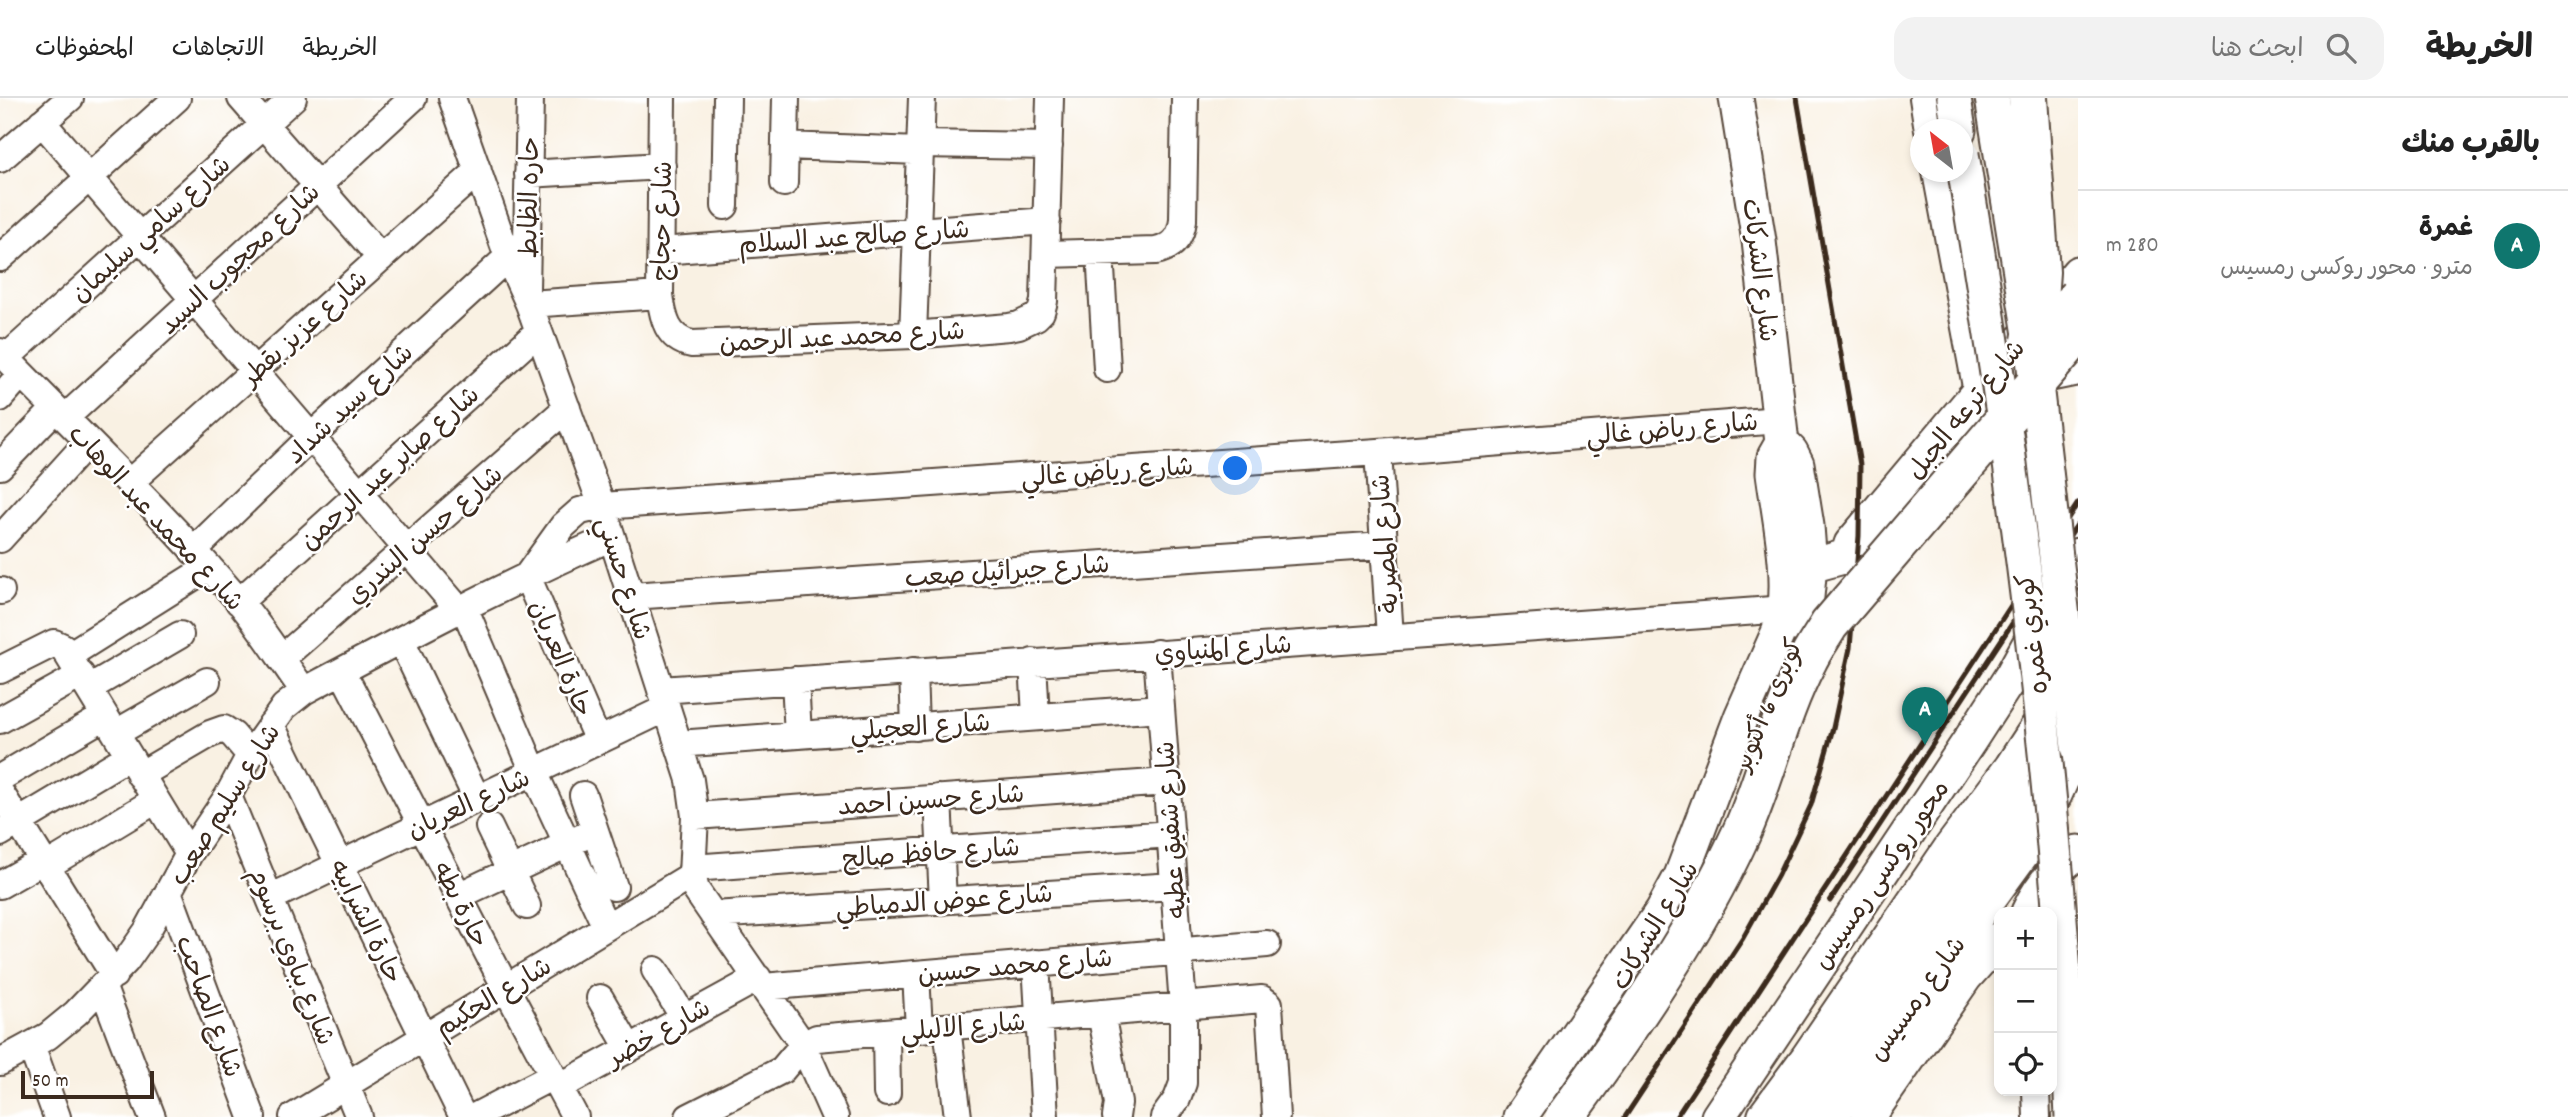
<!DOCTYPE html>
<html lang="ar">
<head>
<meta charset="utf-8">
<style>
  :root { --surface:#fff; --page:#f2f2f2; --text:#222; --muted:#767676; --line:#e0e0e0; --accent:#0f766e }
  body { margin:0; font-family:Dekko,"Playpen Sans Arabic",sans-serif; background:var(--page); color:var(--text); direction:rtl }
  .controls { position:absolute; right:21px; bottom:21px; display:grid; overflow:hidden; border-radius:14px; box-shadow:0 4px 10px #0003 }
  .controls button { width:63px; height:63px; display:grid; place-items:center; padding:0; border:0; border-bottom:2px solid var(--line); background:var(--surface); color:var(--text); font:35px sans-serif }
  .compass { position:absolute; left:1910px; top:21px; width:63px; height:63px; border-radius:50%; background:var(--surface); box-shadow:0 4px 10px #0003; rotate:329deg }
  .scale { position:absolute; left:21px; bottom:18px; width:133px; box-sizing:border-box; padding-left:7px; border:4px solid #3b2a1e; border-top:0; font-size:19px; line-height:24px; white-space:nowrap; color:#3b2a1e; -webkit-text-stroke:5px #fff; paint-order:stroke }
  .you { position:absolute; left:1236px; top:371px; width:24px; height:24px; margin:-18px; border:5px solid #fff; border-radius:50%; background:#1a73e8; box-shadow:0 0 0 10px #1a73e833 }
  .badge { display:grid; place-items:center; width:46px; height:46px; border-radius:50%; background:var(--accent); color:#fff; font-size:23px; font-weight:700 }
  .pin { position:absolute; translate:-50% -58px; filter:drop-shadow(0 2px 4px #0008) }
  .pin::after { content:''; position:absolute; top:37px; width:24px; height:21px; background:inherit; clip-path:polygon(0 0,100% 0,50% 100%) }
  .list { margin:0; padding:0; list-style:none }
  h2 { display:flex; justify-content:space-between; align-items:center; height:91px; margin:0; padding:0 28px; font-size:30px }
  h2 small { font-size:23px; font-weight:400; color:var(--muted) }
  .list li { display:grid; grid-template-columns:46px 1fr auto; gap:21px; align-items:center; box-sizing:border-box; height:112px; padding:0 28px; border-top:2px solid var(--line) }
  .list b { display:block; font-size:26px; white-space:nowrap }
  .list p { margin:0; font-size:23px; white-space:nowrap; color:var(--muted) }
  .list em { font-size:23px; font-style:normal; color:var(--muted) }
  .icon { flex:none; width:38px; height:38px; fill:none; stroke:currentColor; stroke-width:2; stroke-linecap:round; stroke-linejoin:round }
  .map { position:relative; flex:none; width:2078px; height:1019px; overflow:hidden; direction:ltr }
  header { display:flex; align-items:center; gap:42px; box-sizing:border-box; height:98px; padding:0 35px; background:var(--surface); border-bottom:2px solid var(--line) }
  header strong { font-size:33px }
  nav { display:flex; gap:38px; margin-inline-start:auto; font-size:24px }
  .search { width:490px; height:63px; background:var(--page); display:flex; align-items:center; gap:18px; box-sizing:border-box; padding:0 24px; border-radius:21px; color:var(--muted); font-size:26px }
  main { display:flex }
  aside { flex:1; background:var(--surface) }
  .map>svg:first-child { display:block }
</style>
</head>
<body>
<header>
<strong>الخريطة</strong>
<div class="search"><svg class="icon" aria-label="search" viewBox="0 0 24 24"><circle cx="10" cy="10" r="6"/><path d="M15 15l6 6"/></svg>ابحث هنا</div>
<nav><a>الخريطة</a><a>الاتجاهات</a><a>المحفوظات</a></nav>
</header>
<main>
<aside>
<h2>بالقرب منك<small></small></h2>
<ul class="list">
<li><span class="badge">A</span><div><b>غمرة</b><p>مترو · محور روكسى رمسيس</p></div><em>280 m</em></li>
</ul>
</aside>
<div class="map">
<svg width="2078" height="1019" viewBox="0 0 2078 1019">
  <rect width="100%" height="100%" fill="#fff"/>
  <filter id="ink" filterUnits="userSpaceOnUse"><feTurbulence type="fractalNoise" baseFrequency=".0143" numOctaves="2"/><feDisplacementMap in="SourceGraphic" scale="14" xChannelSelector="R" yChannelSelector="G"/><feConvolveMatrix kernelMatrix="1 2 1 2 8 2 1 2 1" color-interpolation-filters="sRGB"/></filter>
  <filter id="wash" filterUnits="userSpaceOnUse"><feTurbulence type="fractalNoise" baseFrequency=".00686" numOctaves="4" result="noise"/><feDisplacementMap in="SourceGraphic" scale="28" xChannelSelector="R" yChannelSelector="G"/><feGaussianBlur stdDeviation="1.57" result="paint"/><feColorMatrix in="noise" values="0 0 0 0 0 0 0 0 0 0 0 0 0 0 0 0 0 1.4 0 .05"/><feComposite in="paint" operator="in"/></filter>
  <g filter="url(#wash)">
    <rect width="100%" height="100%" fill="#f9f1e3"/>
  </g>
  <g filter="url(#ink)">
    <g fill="none" stroke-linecap="round" stroke-linejoin="round">
      <g stroke="#58483c" stroke-width="30">
        <path id="minor" d="M 241,0 L 381,160
          M 452,0 L 508,159 L 529,206 L 602,408 L 690,682 L 695,718 L 692,777 L 696,792 L 803,947 L 835,1019
          M 1923,0 L 1928,32
          M 42,24 L 459,512
          M 920,46 L 1049,48
          M 785,48 L 920,53
          M 0,61 L 70,0
          M 1936,74 L 1977,294 L 1992,291
          M 528,76 L 662,68
          M 784,85 L 786,0
          M 725,108 L 727,0
          M 661,153 L 1047,123
          M 1100,154 L 1107,271
          M 1046,156 L 1156,153 C 1173,149 1181,140 1183,122 L 1185,0
          M 0,160 L 177,0
          M 526,191 L 530,0
          M 660,197 C 663,220 667,241 692,246 L 913,237 L 1009,229 L 1019,227 L 1036,219 L 1041,214 L 1044,203 L 1050,0
          M 529,206 L 660,197 L 662,0
          M 913,237 L 922,0
          M 0,254 C 80,336 163,415 238,502 C 262,530 282,563 304,593
          M 6,260 L 293,0
          M 2034,283 L 2078,274
          M 0,300 L 21,276
          M 65,320 L 413,0
          M 1378,354 L 1390,539
          M 0,368 L 55,311
          M 130,384 L 478,73
          M 0,441 L 88,344
          M 193,453 L 312,338 L 508,159
          M 0,493 L 1,493
          M 631,498 L 1384,447
          M 239,504 L 538,234
          M 464,509 L 534,674 L 606,829
          M 401,542 L 477,701
          M 1157,555 L 1183,908 L 1183,985 L 1177,1001 L 1164,1019
          M 69,557 L 209,469
          M 281,561 L 567,310
          M 1033,564 L 1036,619
          M 0,572 L 54,545 L 63,549 L 189,756
          M 342,573 L 506,890 L 575,1019
          M 913,573 L 915,629
          M 795,582 L 798,637
          M 89,590 L 180,537
          M 661,592 L 1786,511
          M 0,622 L 81,577
          M 271,627 L 463,1019
          M 116,635 L 207,583
          M 598,643 L 527,478 L 563,428 L 580,413 L 602,408 L 1378,354 L 1779,322
          M 678,646 L 1161,610
          M 140,677 L 210,636 L 224,631 L 233,637 L 250,657
          M 0,680 L 105,618
          M 0,694 L 114,877
          M 583,697 L 614,789
          M 228,698 L 359,1019
          M 938,700 L 943,803
          M 695,718 L 1167,684
          M 489,729 L 527,808
          M 0,735 L 129,658
          M 45,769 L 156,702
          M 692,770 L 1171,736
          M 0,787 L 42,763
          M 169,796 L 252,1019
          M 458,798 L 595,733
          M 270,800 L 667,610
          M 713,817 L 1174,788
          M 1036,865 L 1045,1019
          M 655,872 L 684,920
          M 916,876 L 919,931
          M 763,889 L 1267,846
          M 103,890 L 152,1019
          M 600,900 L 629,950
          M 1101,915 L 1118,1005 L 1116,1019
          M 947,929 L 958,1019
          M 886,934 L 887,995
          M 31,947 L 57,1019
          M 0,964 L 48,938 L 76,915 L 126,863 L 147,833 L 189,756 L 228,698 L 250,657 L 284,609 L 304,593 C 405,539 507,485 612,439
          M 559,989 L 758,880
          M 2036,993 L 2037,1019
          M 293,1019 L 692,777
          M 474,1019 L 553,978
          M 689,1019 L 782,972 L 803,947 L 817,940 L 1262,901 L 1269,906 L 1276,1019"/>
      </g>
      <g stroke="#58483c" stroke-width="37">
        <path id="major" d="M 1954,0 L 1959,32
          M 1782,345 L 1791,354 L 1797,366 L 1807,428 L 1810,468 L 1807,499 L 1795,526
          M 1810,468 L 1847,458 L 1851,446 L 2078,175
          M 2028,814 C 2039,790 2056,770 2078,754
          M 1520,1019 L 1662,813 L 1681,778 L 1741,619 L 1782,526 C 1793,481 1779,421 1773,375 L 1774,359 L 1782,345 L 1759,143 L 1736,0
          M 1718,1019 L 1970,642 L 2012,577 L 2078,457
          M 1804,1019 L 1900,879 L 2008,732 L 2047,670
          M 1830,1019 L 2024,753 C 2046,716 2068,677 2078,634
          M 1868,1019 L 1965,879 L 1999,841"/>
      </g>
      <g stroke="#58483c" stroke-width="42">
        <path id="highway" d="M 1924,378 L 1983,309
          M 1767,1019 L 1809,962 L 1953,751 L 2013,671 L 2056,605"/>
      </g>
      <use href="#minor" stroke="#fff" stroke-width="26"/>
      <use href="#major" stroke="#fff" stroke-width="33"/>
      <use href="#highway" stroke="#fff" stroke-width="38"/>
      <path stroke="#3b2a1e" stroke-width="5" d="M 1830,803 L 2078,425
        M 1625,1019 L 1743,840 L 1778,777 L 1811,707 L 1833,630 L 1850,550 L 1859,438 L 1860,367 L 1797,0
        M 1676,1019 L 2078,405"/>
      <g stroke="#58483c" stroke-width="37" stroke-linecap="butt">
        <path id="major-bridge" d="M 1992,0 L 2031,243 L 2078,649
          M 1962,56 C 1979,164 1998,272 2012,381 C 2041,592 2063,805 2072,1019"/>
      </g>
      <g stroke="#58483c" stroke-width="42" stroke-linecap="butt">
        <path id="highway-bridge" d="M 2028,0 L 2040,174 L 2038,202 L 2031,243
          M 2034,250 L 2078,198
          M 1565,1019 C 1628,932 1695,836 1740,738 C 1766,682 1778,619 1807,564 C 1813,551 1822,539 1829,527 L 2078,236"/>
      </g>
      <use href="#major-bridge" stroke="#fff" stroke-width="33"/>
      <use href="#highway-bridge" stroke="#fff" stroke-width="38"/>
    </g>
  </g>
  <g text-anchor="middle" stroke-width="5" stroke-linejoin="round" paint-order="stroke">
    <g font-size="26" fill="#3b2a1e" stroke="#fff">
      <text transform="translate(528 100) rotate(-89)" y="9">حاره الظابط</text>
      <text transform="translate(661 123) rotate(-89)" y="9">شارع حجاج</text>
      <text transform="translate(150 130) rotate(-42)" y="9">شارع سامي سليمان</text>
      <text transform="translate(854 138) rotate(-4)" y="9">شارع صالح عبد السلام</text>
      <text transform="translate(239 160) rotate(-43)" y="9">شارع محجوب السيد</text>
      <text transform="translate(1761 172) rotate(83)" y="9">شارع الشركات</text>
      <text transform="translate(304 229) rotate(-42)" y="9">شارع عزيز بقطر</text>
      <text transform="translate(842 238) rotate(-3)" y="9">شارع محمد عبد الرحمن</text>
      <text transform="translate(349 305) rotate(-43)" y="9">شارع سيد شداد</text>
      <text transform="translate(1965 311) rotate(-51)" y="9">شارع ترعه الجبل</text>
      <text transform="translate(1672 330) rotate(-5)" y="9">شارع رياض غالي</text>
      <text transform="translate(389 369) rotate(-42)" y="9">شارع صابر عبد الرحمن</text>
      <text transform="translate(1107 373) rotate(-4)" y="9">شارع رياض غالي</text>
      <text transform="translate(157 419) rotate(47)" y="9">شارع محمد عبد الوهاب</text>
      <text transform="translate(424 436) rotate(-41)" y="9">شارع حسن البندري</text>
      <text transform="translate(1384 446) rotate(-94)" y="9">شارع المصرية</text>
      <text transform="translate(1007 472) rotate(-4)" y="9">شارع جبرائيل صعب</text>
      <text transform="translate(625 480) rotate(72)" y="9">شارع حسني</text>
      <text transform="translate(2031 536) rotate(-97)" y="9">كوبري غمره</text>
      <text transform="translate(1223 550) rotate(-4)" y="9">شارع المنياوي</text>
      <text transform="translate(562 560) rotate(67)" y="9">حارة العريان</text>
      <text transform="translate(1767 606) rotate(-67)" y="9">كوبرى 6 أكتوبر</text>
      <text transform="translate(920 628) rotate(-4)" y="9">شارع العجيلي</text>
      <text transform="translate(931 701) rotate(-4)" y="9">شارع حسين احمد</text>
      <text transform="translate(468 705) rotate(-25)" y="9">شارع العريان</text>
      <text transform="translate(224 706) rotate(-58)" y="9">شارع سليم صعب</text>
      <text transform="translate(1170 732) rotate(-94)" y="9">شارع شفيق عطيه</text>
      <text transform="translate(931 754) rotate(-4)" y="9">شارع حافظ صالح</text>
      <text transform="translate(1880 776) rotate(-56)" y="9">محور روكسى رمسيس</text>
      <text transform="translate(944 802) rotate(-4)" y="9">شارع عوض الدمياطي</text>
      <text transform="translate(462 806) rotate(63)" y="9">حارة بطه</text>
      <text transform="translate(367 823) rotate(64)" y="9">حارة الشرابيه</text>
      <text transform="translate(1654 827) rotate(-59)" y="9">شارع الشركات</text>
      <text transform="translate(293 858) rotate(68)" y="9">شارع بباوي برسوم</text>
      <text transform="translate(1015 867) rotate(-5)" y="9">شارع محمد حسين</text>
      <text transform="translate(493 898) rotate(-31)" y="9">شارع الحكيم</text>
      <text transform="translate(1916 900) rotate(-54)" y="9">شارع رمسيس</text>
      <text transform="translate(210 908) rotate(70)" y="9">شارع الصاحب</text>
      <text transform="translate(963 928) rotate(-5)" y="9">شارع الاليلي</text>
      <text transform="translate(658 934) rotate(-29)" y="9">شارع خضر</text>
    </g>
  </g>
</svg>
<div class="controls">
<button>+</button>
<button>−</button>
<button><svg class="icon" aria-label="locate" viewBox="0 0 24 24"><circle cx="12" cy="12" r="6"/><path d="M12 2v4M12 18v4M2 12h4M18 12h4"/></svg></button>
</div>
<svg class="compass" viewBox="-18 -18 36 36"><path d="M0-13l5 13h-10z" fill="#e53935"/><path d="M0 13l5-13h-10z" fill="#767676"/></svg>
<div class="scale">50 m</div>
<div class="you"></div>
<div class="pin badge" style="left:1925px;top:647px">A</div>
</div>
</main>
</body>
</html>
